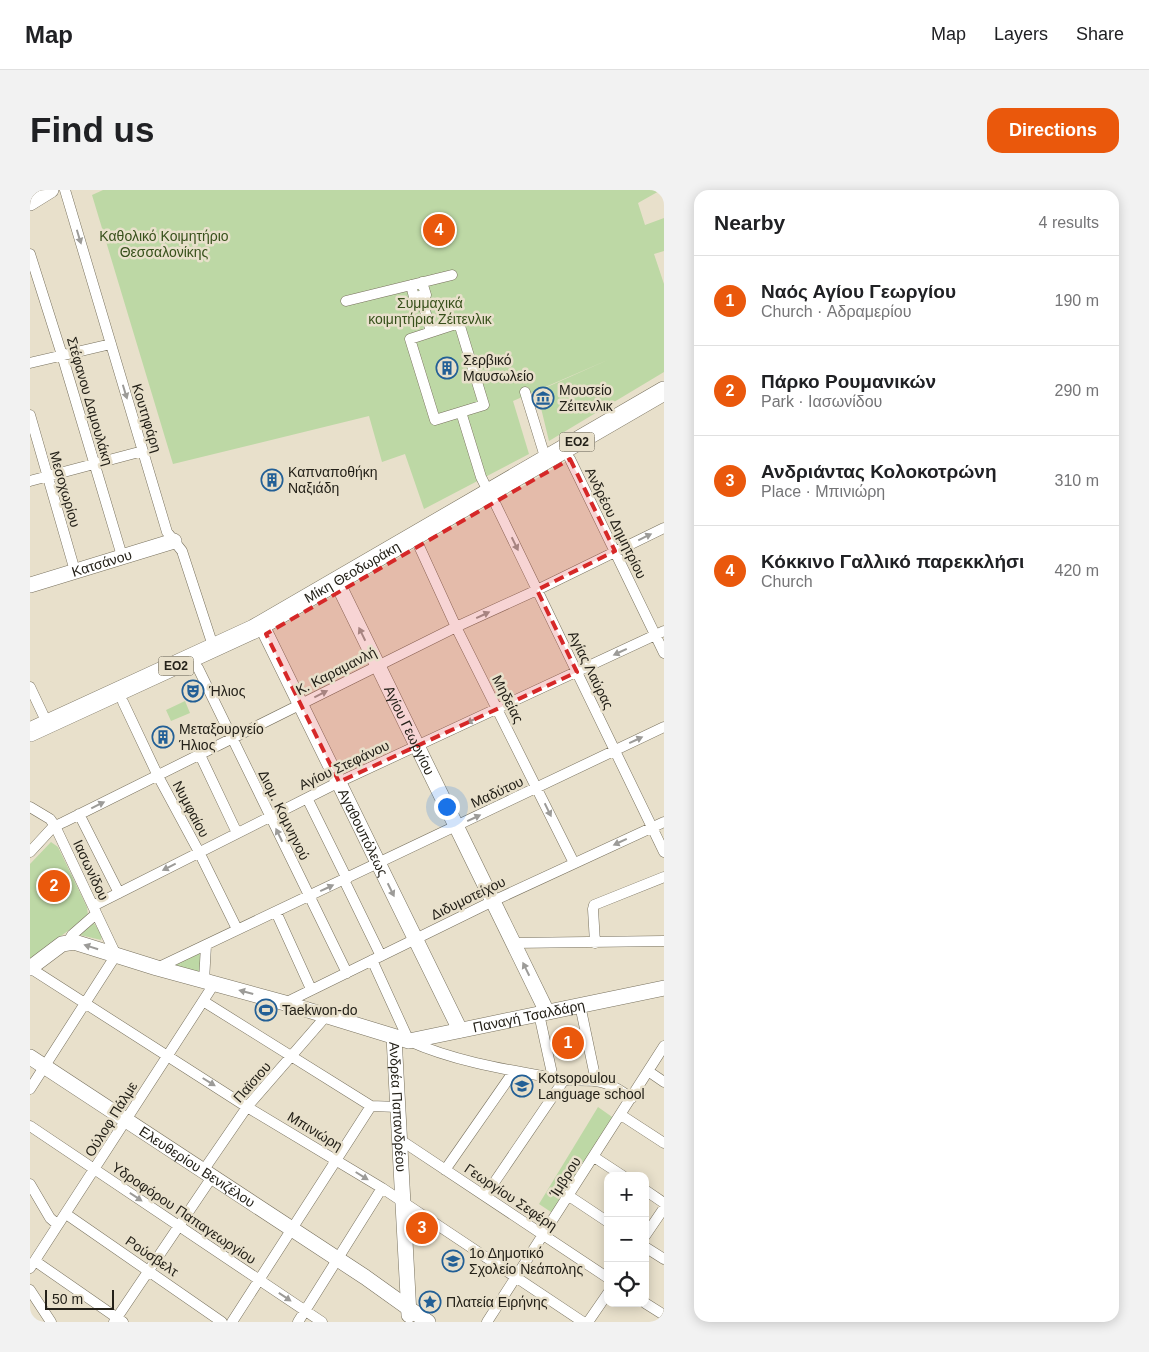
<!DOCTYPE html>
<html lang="en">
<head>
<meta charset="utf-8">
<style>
  :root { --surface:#fff; --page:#f2f2f2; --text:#202124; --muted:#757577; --line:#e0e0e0; --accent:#ea580c }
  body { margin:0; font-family:Arial,sans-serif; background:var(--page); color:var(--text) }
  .controls { position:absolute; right:15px; bottom:15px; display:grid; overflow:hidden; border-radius:10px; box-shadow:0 2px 12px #0003 }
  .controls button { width:45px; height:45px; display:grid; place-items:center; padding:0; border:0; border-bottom:1px solid var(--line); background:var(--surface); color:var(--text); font:25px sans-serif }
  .scale { position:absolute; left:15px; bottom:12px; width:69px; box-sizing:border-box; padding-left:5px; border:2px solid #242119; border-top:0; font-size:14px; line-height:18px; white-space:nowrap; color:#242119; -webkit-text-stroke:4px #e8e0cb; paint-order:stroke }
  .you { position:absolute; left:416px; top:616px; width:18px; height:18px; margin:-12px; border:4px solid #fff; border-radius:50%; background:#1a73e8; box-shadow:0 0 0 8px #1a73e833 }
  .badge { display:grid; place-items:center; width:32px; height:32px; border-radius:50%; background:var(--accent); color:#fff; font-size:16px; font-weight:700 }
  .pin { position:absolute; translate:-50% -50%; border:2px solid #fff; box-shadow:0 1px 5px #0006 }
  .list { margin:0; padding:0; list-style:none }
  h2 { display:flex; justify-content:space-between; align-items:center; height:65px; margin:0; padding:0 20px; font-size:21px }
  h2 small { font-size:16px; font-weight:400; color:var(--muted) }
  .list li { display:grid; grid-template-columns:32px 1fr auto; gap:15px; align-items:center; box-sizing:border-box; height:90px; padding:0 20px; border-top:1px solid var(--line) }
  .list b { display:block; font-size:19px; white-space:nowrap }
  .list p { margin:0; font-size:16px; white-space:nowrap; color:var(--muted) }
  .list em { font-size:16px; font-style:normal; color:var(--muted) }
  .icon { flex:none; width:28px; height:28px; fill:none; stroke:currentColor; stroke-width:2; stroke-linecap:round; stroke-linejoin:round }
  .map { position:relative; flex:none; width:634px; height:1132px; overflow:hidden; border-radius:15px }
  header { display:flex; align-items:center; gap:30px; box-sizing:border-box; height:70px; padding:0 25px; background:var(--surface); border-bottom:1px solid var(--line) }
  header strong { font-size:24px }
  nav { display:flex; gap:28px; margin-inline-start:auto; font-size:18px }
  .intro { display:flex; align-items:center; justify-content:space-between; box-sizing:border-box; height:120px; padding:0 30px }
  h1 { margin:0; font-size:35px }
  .button { padding:12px 22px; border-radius:15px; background:var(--accent); color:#fff; font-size:18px; font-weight:700 }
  main { display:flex; gap:30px; padding:0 30px }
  aside { flex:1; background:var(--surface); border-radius:15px; box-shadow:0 2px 12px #0003 }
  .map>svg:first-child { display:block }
</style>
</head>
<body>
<header>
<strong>Map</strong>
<nav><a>Map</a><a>Layers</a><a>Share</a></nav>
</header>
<div class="intro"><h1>Find us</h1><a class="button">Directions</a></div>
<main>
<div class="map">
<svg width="634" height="1132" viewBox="0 0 634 1132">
  <rect width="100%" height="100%" fill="#e8e0cb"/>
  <path fill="#bdd8a5" d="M 73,0 L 631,0 L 608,13 L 615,35 L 634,28 L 634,61 L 624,64 L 634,94 L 634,182 L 519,251 L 511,218 L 523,213 L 517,197 L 580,169 L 483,211 L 499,264 L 394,319 L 375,264 L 352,272 L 339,226 L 143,274 L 62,5 Z
    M 155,511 L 160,523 L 141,531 L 136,520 Z
    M 21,652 L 28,657 L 57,717 L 58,726 L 0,769 L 0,674 Z
    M 64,733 L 72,745 L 71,750 L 50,745 L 52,741 Z
    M 172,761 L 171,783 L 145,775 Z
    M 568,917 L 585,929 L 524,1024 L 509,1014 Z"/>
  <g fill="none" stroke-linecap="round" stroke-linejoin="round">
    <g stroke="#78715e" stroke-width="11">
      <path id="street" d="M 35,0 L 137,342 L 152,361 L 184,459
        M 0,64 L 32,165 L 92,366
        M 381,95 L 384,107 L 396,105 L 392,92
        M 391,106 L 401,142
        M 316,111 L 422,85
        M 429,133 L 454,215 L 405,230 L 380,149 Z
        M 0,173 L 81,154
        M 495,202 L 516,270
        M 431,222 L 451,287 L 459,303
        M 0,225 L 45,381
        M 540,269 L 634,463
        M 0,291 L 113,261
        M 464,311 L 634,662
        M 389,356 L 426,437 L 544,673
        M 168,478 L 317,783
        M 0,497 L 18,535
        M 93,512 L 128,586 L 169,662 L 207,739
        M 170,565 L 207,643
        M 277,608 L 317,689
        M 0,617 L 20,629 L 25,636 L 86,765 L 0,899
        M 49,624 L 89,703
        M 0,662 L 23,637 L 34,632 L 426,437 L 507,400 L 634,338
        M 314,690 L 351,766
        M 63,716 L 309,592 L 634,441
        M 246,722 L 281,799
        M 38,752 L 42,745 L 66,724
        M 483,753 L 634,751
        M 565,753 L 563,719 L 564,715 L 634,687
        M 342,770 L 379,851 C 426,872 479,880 529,889 C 543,892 557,889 571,892 C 582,894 592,902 602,908
        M 0,778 L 217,917 L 352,998 L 553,1132
        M 127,778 L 634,537
        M 174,791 L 176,755
        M 173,811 L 341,916 L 368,917
        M 255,813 L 463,711 L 634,632
        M 550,815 L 566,891
        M 509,824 L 523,888
        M 618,881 L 634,892
        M 591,925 L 634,953
        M 0,936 L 292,1132
        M 369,949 L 578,1088
        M 564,967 L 593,986
        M 415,980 L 484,881
        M 173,981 L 217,917 L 297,825
        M 0,994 L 20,1028 L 28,1035
        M 615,1000 L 634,1013
        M 455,1006 L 534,890
        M 539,1006 L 578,1032
        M 36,1024 L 192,1132
        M 615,1046 L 634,1018
        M 615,1057 L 634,1069
        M 5,1071 L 93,1132
        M 0,1078 L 184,794
        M 0,1100 L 21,1132
        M 615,1113 L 634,1125
        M 84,1132 L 182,987
        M 202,1132 L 341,916
        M 268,1132 L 352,998
        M 457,1132 L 634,856
        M 558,1132 L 578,1103"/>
    </g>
    <g stroke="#78715e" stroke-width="16">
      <g id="secondary">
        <path d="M 0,13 L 21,0"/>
        <path id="s1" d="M 307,392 L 517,822"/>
        <path id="s2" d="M 0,395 L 144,351"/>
        <path id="s3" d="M 236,444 L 430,840"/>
        <path id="s4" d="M 0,778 L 32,754 L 44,752 L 127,778 L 255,813 L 379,851 L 634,798"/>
        <path id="s5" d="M 364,847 L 379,1125"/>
        <path id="s6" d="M 0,867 L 335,1087 L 398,1132"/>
      </g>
    </g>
    <g stroke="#78715e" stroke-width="20">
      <g id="highway">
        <path id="s7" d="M 0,542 L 224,439 L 634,201"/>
      </g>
    </g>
    <use href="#street" stroke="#fff" stroke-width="10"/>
    <use href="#secondary" stroke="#fff" stroke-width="15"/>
    <use href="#highway" stroke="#fff" stroke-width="19"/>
  </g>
  <defs><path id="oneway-solid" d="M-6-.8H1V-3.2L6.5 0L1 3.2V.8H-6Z" transform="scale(1.25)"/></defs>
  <g fill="#9c9b98">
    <use href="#oneway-solid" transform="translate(49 47) rotate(73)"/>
    <use href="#oneway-solid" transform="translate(95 202) rotate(73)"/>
    <use href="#oneway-solid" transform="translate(615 347) rotate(-26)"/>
    <use href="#oneway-solid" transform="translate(485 354) rotate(64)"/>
    <use href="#oneway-solid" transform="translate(453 425) rotate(-25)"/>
    <use href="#oneway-solid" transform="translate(332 444) rotate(-116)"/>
    <use href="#oneway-solid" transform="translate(590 462) rotate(155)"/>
    <use href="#oneway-solid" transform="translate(291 504) rotate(-27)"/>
    <use href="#oneway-solid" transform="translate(443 530) rotate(155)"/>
    <use href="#oneway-solid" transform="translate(606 550) rotate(-25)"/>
    <use href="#oneway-solid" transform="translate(68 615) rotate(-26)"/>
    <use href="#oneway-solid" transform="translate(518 620) rotate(64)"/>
    <use href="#oneway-solid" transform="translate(444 628) rotate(-25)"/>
    <use href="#oneway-solid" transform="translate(249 645) rotate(-116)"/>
    <use href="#oneway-solid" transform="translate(590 652) rotate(155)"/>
    <use href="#oneway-solid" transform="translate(139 677) rotate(153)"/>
    <use href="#oneway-solid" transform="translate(297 698) rotate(-25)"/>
    <use href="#oneway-solid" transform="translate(361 700) rotate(64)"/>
    <use href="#oneway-solid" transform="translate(61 757) rotate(-162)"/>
    <use href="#oneway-solid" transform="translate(496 779) rotate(-116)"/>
    <use href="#oneway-solid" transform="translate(216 802) rotate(-165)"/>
    <use href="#oneway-solid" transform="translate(179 892) rotate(32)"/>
    <use href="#oneway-solid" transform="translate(332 986) rotate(32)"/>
    <use href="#oneway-solid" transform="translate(106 1007) rotate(34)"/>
    <use href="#oneway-solid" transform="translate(255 1107) rotate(34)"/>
  </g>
  <path fill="#d62828" fill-opacity="0.2" stroke="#d62828" stroke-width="4" stroke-dasharray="10 6" stroke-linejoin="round" d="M 540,269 L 585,361 L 507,400 L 547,482 L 309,592 L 236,444 Z"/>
  <defs>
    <g id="building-ring" transform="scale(1.125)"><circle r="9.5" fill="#e8e0cb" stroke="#225f96" stroke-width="1.5"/><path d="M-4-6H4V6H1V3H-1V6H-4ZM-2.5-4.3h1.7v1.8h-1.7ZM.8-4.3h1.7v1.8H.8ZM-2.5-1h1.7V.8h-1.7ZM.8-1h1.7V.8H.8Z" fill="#225f96"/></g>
    <g id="museum-ring" transform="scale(1.125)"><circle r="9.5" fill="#e8e0cb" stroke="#225f96" stroke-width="1.5"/><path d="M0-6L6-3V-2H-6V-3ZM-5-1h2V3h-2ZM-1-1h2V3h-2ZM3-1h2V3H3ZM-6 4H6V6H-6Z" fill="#225f96"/></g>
    <g id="theatre-ring" transform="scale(1.125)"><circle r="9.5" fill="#e8e0cb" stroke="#225f96" stroke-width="1.5"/><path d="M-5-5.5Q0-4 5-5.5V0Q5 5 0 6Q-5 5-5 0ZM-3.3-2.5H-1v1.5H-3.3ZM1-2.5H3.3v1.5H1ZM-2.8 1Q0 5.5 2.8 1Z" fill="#225f96"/></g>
    <g id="stadium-ring" transform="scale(1.125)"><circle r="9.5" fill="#e8e0cb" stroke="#225f96" stroke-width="1.5"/><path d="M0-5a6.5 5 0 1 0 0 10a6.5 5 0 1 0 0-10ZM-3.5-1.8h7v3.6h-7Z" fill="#225f96"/></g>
    <g id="school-ring" transform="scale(1.125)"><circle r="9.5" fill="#e8e0cb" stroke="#225f96" stroke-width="1.5"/><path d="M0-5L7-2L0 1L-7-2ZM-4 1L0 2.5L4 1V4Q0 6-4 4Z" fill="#225f96"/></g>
    <g id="sight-ring" transform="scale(1.125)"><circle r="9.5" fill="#e8e0cb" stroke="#225f96" stroke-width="1.5"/><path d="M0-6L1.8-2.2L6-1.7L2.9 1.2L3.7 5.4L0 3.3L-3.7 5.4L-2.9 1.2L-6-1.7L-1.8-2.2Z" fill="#225f96"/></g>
  </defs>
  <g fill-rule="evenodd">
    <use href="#building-ring" x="417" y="178"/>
    <use href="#museum-ring" x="513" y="208"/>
    <use href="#building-ring" x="242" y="290"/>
    <use href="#theatre-ring" x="163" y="501"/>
    <use href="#building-ring" x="133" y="547"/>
    <use href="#stadium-ring" x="236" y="820"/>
    <use href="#school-ring" x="492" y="896"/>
    <use href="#school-ring" x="423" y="1071"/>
    <use href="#sight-ring" x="400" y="1112"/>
  </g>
  <g text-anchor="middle" stroke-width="5" stroke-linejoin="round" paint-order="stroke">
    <g fill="#e8e0cb" stroke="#5f5a4e" stroke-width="1">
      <rect x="529.5" y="242.5" width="35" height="19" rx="4"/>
      <rect x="128.5" y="466.5" width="35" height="19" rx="4"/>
    </g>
    <g font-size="12" font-weight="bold" fill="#242119">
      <text x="547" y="256">ΕΟ2</text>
      <text x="146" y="480">ΕΟ2</text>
    </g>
    <g font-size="14" fill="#37501b" stroke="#e8e0cb">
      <text x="134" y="51">Καθολικό Κοιμητήριο<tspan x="134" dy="16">Θεσσαλονίκης</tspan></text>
      <text x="400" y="118">Συμμαχικά<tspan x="400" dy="16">κοιμητήρια Ζέιτενλικ</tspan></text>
    </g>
    <g font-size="14" fill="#242119" stroke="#e8e0cb" text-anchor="start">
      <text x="433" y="175">Σερβικό<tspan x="433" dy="16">Μαυσωλείο</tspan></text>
      <text x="529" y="205">Μουσείο<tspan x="529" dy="16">Ζέιτενλικ</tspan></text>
      <text x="258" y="287">Καπναποθήκη<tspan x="258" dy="16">Ναξιάδη</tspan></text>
      <text x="179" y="506">Ήλιος</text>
      <text x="149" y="544">Μεταξουργείο<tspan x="149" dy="16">Ήλιος</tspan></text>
      <text x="252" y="825">Taekwon-do</text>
      <text x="508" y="893">Kotsopoulou<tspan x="508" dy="16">Language school</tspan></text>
      <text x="439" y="1068">1ο Δημοτικό<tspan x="439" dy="16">Σχολείο Νεάπολης</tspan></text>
      <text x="416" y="1117">Πλατεία Ειρήνης</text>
    </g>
    <g font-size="14" fill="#242119" stroke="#e8e0cb">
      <text transform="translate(60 211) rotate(74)" y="5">Στέφανου Δαμουλάκη</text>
      <text transform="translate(117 228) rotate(73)" y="5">Κουτηφάρη</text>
      <text transform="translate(35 299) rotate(74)" y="5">Μεσοχωρίου</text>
      <text transform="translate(586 333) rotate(64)" y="5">Ανδρέου Δημητρίου</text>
      <text dy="5" stroke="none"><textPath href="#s2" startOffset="75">Κατσάνου</textPath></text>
      <text dy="5" stroke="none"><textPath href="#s7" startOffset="360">Μίκη Θεοδωράκη</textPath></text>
      <text transform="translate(561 480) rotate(64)" y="5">Αγίας Λαύρας</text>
      <text transform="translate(306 481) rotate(-27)" y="5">Κ. Καραμανλή</text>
      <text transform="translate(478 509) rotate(63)" y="5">Μηδείας</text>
      <text dy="5" stroke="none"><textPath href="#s1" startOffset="165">Αγίου Γεωργίου</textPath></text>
      <text transform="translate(314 575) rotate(-25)" y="5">Αγίου Στεφάνου</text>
      <text transform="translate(467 602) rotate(-25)" y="5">Μαδύτου</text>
      <text transform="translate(161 619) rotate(62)" y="5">Νυμφαίου</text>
      <text transform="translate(254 625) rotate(64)" y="5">Διομ. Κομνηνού</text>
      <text dy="5" stroke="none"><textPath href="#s3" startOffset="221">Αγαθουπόλεως</textPath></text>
      <text transform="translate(61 680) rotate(65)" y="5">Ιασωνίδου</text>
      <text transform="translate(438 708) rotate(-26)" y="5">Διδυμοτείχου</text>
      <text dy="5" stroke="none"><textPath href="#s4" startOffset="524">Παναγή Τσαλδάρη</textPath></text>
      <text transform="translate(222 892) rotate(-49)" y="5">Παϊσιου</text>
      <text dy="5" stroke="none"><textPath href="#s5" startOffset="70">Ανδρέα Παπανδρέου</textPath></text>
      <text transform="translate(81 929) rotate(-58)" y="5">Ούλοφ Πάλμε</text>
      <text transform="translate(285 941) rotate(31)" y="5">Μπινιώρη</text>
      <text dy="5" stroke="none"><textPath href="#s6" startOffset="200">Ελευθερίου Βενιζέλου</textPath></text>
      <text transform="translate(535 987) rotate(-57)" y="5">Ίμβρου</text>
      <text transform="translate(481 1007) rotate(34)" y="5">Γεωργίου Σεφέρη</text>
      <text transform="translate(154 1023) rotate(34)" y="5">Υδροφόρου Παπαγεωργίου</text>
      <text transform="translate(122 1066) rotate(34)" y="5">Ρούσβελτ</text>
    </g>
  </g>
</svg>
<div class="controls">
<button>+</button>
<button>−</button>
<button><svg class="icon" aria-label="locate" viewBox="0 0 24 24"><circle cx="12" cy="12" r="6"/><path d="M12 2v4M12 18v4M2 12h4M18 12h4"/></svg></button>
</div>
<div class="scale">50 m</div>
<div class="you"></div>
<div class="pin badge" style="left:538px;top:853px">1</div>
<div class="pin badge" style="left:24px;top:696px">2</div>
<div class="pin badge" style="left:392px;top:1038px">3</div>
<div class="pin badge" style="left:409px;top:40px">4</div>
</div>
<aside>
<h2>Nearby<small>4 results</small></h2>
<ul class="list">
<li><span class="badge">1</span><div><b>Ναός Αγίου Γεωργίου</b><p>Church · Αδραμερίου</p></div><em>190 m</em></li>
<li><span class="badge">2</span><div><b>Πάρκο Ρουμανικών</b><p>Park · Ιασωνίδου</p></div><em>290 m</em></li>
<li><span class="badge">3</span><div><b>Ανδριάντας Κολοκοτρώνη</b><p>Place · Μπινιώρη</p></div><em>310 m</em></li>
<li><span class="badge">4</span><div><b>Κόκκινο Γαλλικό παρεκκλήσι</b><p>Church</p></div><em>420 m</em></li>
</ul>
</aside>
</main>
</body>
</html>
